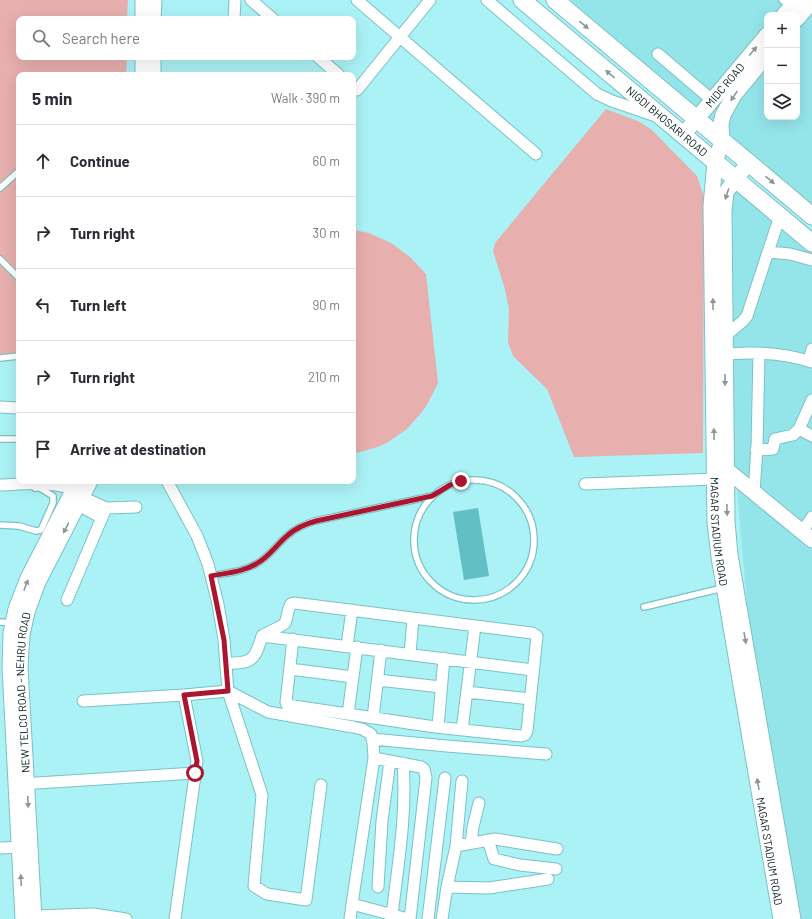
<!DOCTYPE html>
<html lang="en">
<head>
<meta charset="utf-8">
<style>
  :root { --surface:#fff; --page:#f7f7f7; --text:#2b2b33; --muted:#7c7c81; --line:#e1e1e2 }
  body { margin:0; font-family:Barlow,sans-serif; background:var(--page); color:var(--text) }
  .controls { position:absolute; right:12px; top:12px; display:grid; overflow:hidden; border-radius:8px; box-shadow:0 4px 16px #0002 }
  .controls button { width:36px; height:36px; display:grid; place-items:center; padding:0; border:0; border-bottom:1px solid var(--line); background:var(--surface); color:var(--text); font:20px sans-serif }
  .stop { position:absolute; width:12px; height:12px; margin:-9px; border:3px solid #ab152f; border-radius:50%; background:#fff }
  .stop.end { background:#ab152f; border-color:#fff; box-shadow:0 1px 4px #0008 }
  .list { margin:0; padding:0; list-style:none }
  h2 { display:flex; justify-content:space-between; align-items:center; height:52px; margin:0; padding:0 16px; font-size:17px }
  h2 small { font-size:13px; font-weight:400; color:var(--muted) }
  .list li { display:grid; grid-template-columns:26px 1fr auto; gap:12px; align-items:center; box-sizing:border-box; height:72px; padding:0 16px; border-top:1px solid var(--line) }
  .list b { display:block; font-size:15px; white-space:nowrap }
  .list em { font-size:13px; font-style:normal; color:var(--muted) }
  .icon { flex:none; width:22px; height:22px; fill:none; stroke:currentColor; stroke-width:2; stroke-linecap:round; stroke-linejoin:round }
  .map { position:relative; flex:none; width:812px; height:919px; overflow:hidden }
  .search { position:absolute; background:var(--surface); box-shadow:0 4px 16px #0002; left:16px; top:16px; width:340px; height:44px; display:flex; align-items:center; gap:10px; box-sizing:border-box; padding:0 14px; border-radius:8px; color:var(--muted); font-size:15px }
  .panel { position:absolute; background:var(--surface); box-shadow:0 4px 16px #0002; left:16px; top:72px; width:340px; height:412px; border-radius:8px }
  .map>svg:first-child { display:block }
</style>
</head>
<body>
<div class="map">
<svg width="812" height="919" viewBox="0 0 812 919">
  <rect width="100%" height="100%" fill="#abf2f6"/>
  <path fill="#94e5ea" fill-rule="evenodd" d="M 571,0 L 812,0 L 812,215 L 725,143 ZM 767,15 L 797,15 L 797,117 L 767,117 Z
    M 731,181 L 812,249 L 812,919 L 791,919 L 788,905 L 747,604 L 732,434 Z"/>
  <path fill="#e7afae" d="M 0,0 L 128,0 L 127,19 L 19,19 L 19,57 L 127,57 L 126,75 L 19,75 L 19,357 L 0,356 Z
    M 606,109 L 640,122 L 652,130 L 697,176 L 704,197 L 703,453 L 574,457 L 547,389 L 513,356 L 508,342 L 509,309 L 505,289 L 493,251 L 495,243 Z
    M 353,230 L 369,233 L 391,243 L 410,257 L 426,274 L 438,383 L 428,403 L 422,412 L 407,429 L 388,442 L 378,447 L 353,454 Z"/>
  <path fill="#62bfc4" d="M 478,508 L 489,576 L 464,580 L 453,512 Z"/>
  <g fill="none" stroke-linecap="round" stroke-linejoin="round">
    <g stroke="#7cc1c5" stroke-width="8">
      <path id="lane" d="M 782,0 L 791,7
        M 0,188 L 19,171
        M 0,259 L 19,278
        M 0,358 L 19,356
        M 0,439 L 19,439
        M414 540a60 60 0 1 1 120 0a60 60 0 1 1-120 0Z
        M 0,525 L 19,526 L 36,531 L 41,530 L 53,503 L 53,496 L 40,488 L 35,488
        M 211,576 C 226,573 243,572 256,564 C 269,557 277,544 288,535 C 296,528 305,524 315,521 L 432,496
        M 644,607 L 723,588
        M 0,622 L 12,623"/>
    </g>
    <g stroke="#7cc1c5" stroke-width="13">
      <path id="street" d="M 251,0 L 273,19
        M 357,0 L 536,154
        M 487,0 L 597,94 L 612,101 L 656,116
        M 234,19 L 235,0
        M 658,54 L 712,100
        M 318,57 L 339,75
        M 353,87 L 357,90 L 430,0
        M 768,252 L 780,216
        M 725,336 L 743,321 L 747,316 L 768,252 L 790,254 L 812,260
        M 718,355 C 750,351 781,352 812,362
        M 809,361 L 812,349
        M 812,400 L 799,429 L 812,436
        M 0,407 L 19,408
        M 756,450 L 773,449 L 775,439 L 793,435 L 799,429
        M 167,481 L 197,536 L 208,564 L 218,604 L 224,640 L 228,691 L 262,795 L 254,886 L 267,894 L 306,900 L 321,785
        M 585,484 L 715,479
        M 0,485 C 26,484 56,480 80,492
        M 754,492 L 757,447 L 759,353
        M 82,497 L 106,508 L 136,507
        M 78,505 L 102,518
        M 802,532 L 812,517
        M 67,600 L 106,508
        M 262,636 C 266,633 283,626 285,623 C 288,617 287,610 291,604 L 294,603 L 532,633 L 537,636 L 527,731 L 525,735 L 521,736 L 435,727 L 287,705 L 286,702 L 293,639
        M 347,646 L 352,610
        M 410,654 L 413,618
        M 226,663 C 252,664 255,660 262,636 L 533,670
        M 290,669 L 353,677
        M 378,680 L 441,687
        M 467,692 L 530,699
        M 83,701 L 184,695 L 228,691 L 268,712 L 353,727 L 362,729 L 371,734 L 373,743 L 374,758 L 352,904 L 408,919
        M 348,714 L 357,647
        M 373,718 L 381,650
        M 438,727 L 444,658
        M 462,730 L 475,626
        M 372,739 L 447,746 L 546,754
        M 374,758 L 421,767 L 424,769 L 426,778 L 410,919
        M 21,784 L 195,773
        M 488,840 L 494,859 L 520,865 L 556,869
        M 471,843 L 473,827 L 479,803
        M 456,846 L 495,839 L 557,849
        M 0,848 L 25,847
        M 378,887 L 382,821 L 390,761
        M 447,887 L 489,888 L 548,879
        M 392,915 C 398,864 407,814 403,763
        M 34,916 L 93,914 L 126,919
        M 175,919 L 197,761 L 184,695
        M 350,919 L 352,904
        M 428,919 L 445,778
        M 442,919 L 447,887 L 456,846 L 462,781"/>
    </g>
    <g stroke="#7cc1c5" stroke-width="17">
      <g id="secondary">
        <path d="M 784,15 L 797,0"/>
        <path d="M 143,19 L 143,0"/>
        <path d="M 153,19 L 154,0"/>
        <path d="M 797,19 L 812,1"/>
        <path id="s1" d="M 767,55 L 734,95 L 723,115 L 721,124 L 722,141 L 715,162 L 711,206 L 715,522 L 719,557 L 781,919"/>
        <path d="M 143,75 L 143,57"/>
        <path d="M 153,75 L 153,57"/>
        <path id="s2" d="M 683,135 L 767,35"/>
        <path d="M 749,162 L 726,192 L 724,211 L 727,522 L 730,555 L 793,919"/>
        <path d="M 722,466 L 812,540"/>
        <path d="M 23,919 L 10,667 L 11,633 L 16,609 L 28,578 L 78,481"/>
        <path id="s3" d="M 34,919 L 20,667 L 22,635 L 27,612 L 38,582 L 90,481"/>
      </g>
    </g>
    <g stroke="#7cc1c5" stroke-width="19">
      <g id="primary">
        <path id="s4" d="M 522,0 L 812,243"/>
        <path d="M 555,0 L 812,216"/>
      </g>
    </g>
    <use href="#lane" stroke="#fff" stroke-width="5.5"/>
    <use href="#street" stroke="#fff" stroke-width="11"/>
    <use href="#secondary" stroke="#fff" stroke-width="15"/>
    <use href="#primary" stroke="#fff" stroke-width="17"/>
  </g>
  <defs><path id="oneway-solid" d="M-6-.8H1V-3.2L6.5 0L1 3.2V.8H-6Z"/></defs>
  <g fill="#8c9898">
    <use href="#oneway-solid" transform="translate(584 25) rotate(40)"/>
    <use href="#oneway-solid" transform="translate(753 51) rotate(-50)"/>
    <use href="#oneway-solid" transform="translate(610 74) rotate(-140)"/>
    <use href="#oneway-solid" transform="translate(734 96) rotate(124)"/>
    <use href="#oneway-solid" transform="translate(770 180) rotate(40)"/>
    <use href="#oneway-solid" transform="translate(727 194) rotate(108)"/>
    <use href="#oneway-solid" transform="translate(713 304) rotate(-91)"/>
    <use href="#oneway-solid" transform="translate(725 380) rotate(89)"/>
    <use href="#oneway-solid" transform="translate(714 434) rotate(-91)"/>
    <use href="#oneway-solid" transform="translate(727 510) rotate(89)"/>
    <use href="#oneway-solid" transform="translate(66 528) rotate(117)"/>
    <use href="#oneway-solid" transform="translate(26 585) rotate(-69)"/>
    <use href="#oneway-solid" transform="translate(745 638) rotate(80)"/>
    <use href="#oneway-solid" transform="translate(758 784) rotate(-100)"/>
    <use href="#oneway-solid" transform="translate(28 802) rotate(87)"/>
    <use href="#oneway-solid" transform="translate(21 880) rotate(-93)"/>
  </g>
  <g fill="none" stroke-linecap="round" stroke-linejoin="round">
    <path stroke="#ab152f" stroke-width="5" d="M 195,773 L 197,761 L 184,695 L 228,691 L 224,640 L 211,576 C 226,573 243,572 256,564 C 269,557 277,544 288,535 C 296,528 305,524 316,521 L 432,496 L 450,485 L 461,481"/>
  </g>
  <g text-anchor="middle" stroke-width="3.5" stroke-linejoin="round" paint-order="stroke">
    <g font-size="11" fill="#00191b" stroke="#d0fafb">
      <text dy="4" stroke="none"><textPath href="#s2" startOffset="65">MIDC ROAD</textPath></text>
      <text dy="4" stroke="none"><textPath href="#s4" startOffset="189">NIGDI BHOSARI ROAD</textPath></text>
      <text dy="4" stroke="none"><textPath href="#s1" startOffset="493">MAGAR STADIUM ROAD</textPath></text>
      <text dy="4" stroke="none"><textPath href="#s3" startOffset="227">NEW TELCO ROAD - NEHRU ROAD</textPath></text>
      <text dy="4" stroke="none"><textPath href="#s1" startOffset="817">MAGAR STADIUM ROAD</textPath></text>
    </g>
  </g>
</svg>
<div class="controls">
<button>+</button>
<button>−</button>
<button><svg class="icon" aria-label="layers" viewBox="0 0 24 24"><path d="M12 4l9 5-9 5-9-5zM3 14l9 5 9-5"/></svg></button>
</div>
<div class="stop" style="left:195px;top:773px"></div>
<div class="stop end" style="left:461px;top:481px"></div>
<div class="search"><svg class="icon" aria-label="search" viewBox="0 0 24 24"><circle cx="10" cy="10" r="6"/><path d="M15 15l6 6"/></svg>Search here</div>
<section class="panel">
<h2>5 min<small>Walk · 390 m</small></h2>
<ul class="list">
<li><svg class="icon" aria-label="ahead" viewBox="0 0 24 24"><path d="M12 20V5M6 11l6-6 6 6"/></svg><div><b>Continue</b></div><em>60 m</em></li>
<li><svg class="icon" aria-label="right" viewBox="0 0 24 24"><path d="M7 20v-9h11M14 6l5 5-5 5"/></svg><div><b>Turn right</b></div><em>30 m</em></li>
<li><svg class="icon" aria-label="left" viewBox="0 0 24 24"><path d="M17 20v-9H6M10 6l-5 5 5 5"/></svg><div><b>Turn left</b></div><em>90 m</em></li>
<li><svg class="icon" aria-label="right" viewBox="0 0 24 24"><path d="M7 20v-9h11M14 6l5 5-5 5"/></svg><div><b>Turn right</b></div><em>210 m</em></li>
<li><svg class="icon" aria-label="arrive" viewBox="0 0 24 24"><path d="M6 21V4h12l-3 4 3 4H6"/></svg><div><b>Arrive at destination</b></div></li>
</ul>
</section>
</div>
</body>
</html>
